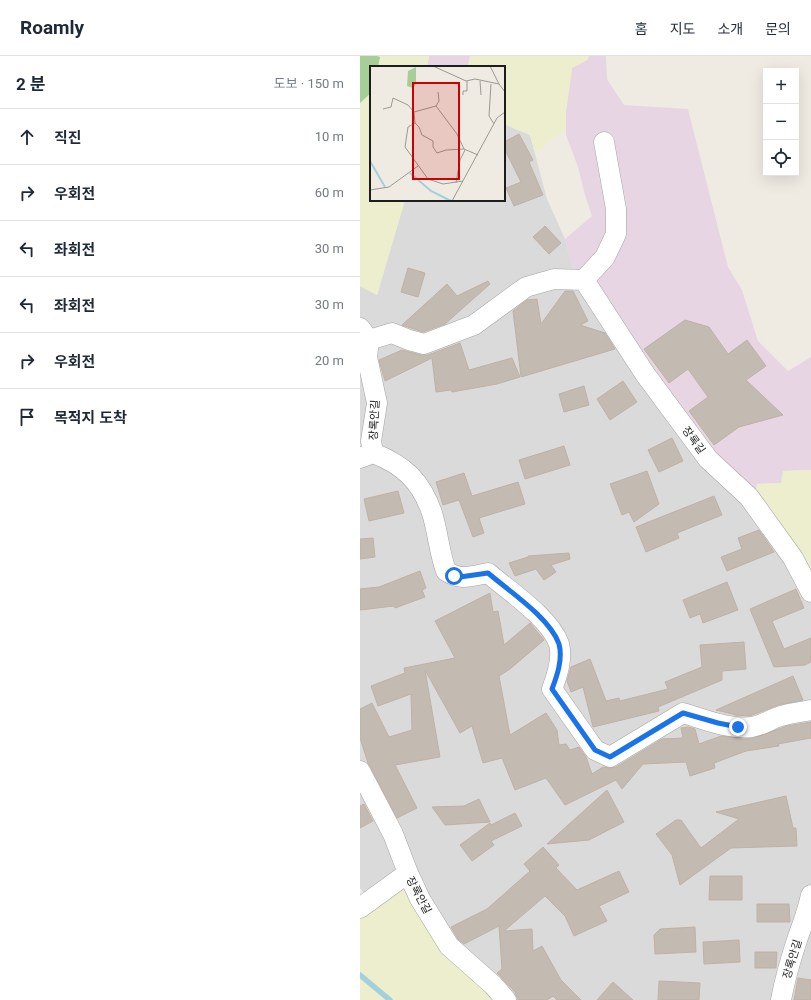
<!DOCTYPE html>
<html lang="ko">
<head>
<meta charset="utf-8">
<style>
  :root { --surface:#fff; --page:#f2f2f3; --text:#1f2937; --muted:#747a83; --line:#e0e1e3 }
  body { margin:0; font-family:Roboto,"Noto Sans KR",sans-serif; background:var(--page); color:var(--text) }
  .controls { position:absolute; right:12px; top:12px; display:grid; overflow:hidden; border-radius:0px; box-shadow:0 4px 16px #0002 }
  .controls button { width:36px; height:36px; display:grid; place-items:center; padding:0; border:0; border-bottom:1px solid var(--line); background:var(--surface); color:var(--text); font:20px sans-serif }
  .stop { position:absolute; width:12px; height:12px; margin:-9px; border:3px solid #1a73e8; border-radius:50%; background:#fff }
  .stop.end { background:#1a73e8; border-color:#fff; box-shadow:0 1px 4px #0008 }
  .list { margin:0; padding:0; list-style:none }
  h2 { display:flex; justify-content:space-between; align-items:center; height:52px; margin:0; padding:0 16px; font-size:17px }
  h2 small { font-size:13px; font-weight:400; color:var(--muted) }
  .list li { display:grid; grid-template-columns:26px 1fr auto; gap:12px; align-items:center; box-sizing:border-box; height:56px; padding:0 16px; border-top:1px solid var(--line) }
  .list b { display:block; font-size:15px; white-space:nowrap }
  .list em { font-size:13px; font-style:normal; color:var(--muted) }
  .icon { flex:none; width:22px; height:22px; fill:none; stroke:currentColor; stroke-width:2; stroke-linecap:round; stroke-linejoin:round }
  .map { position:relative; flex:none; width:451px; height:944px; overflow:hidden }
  header { display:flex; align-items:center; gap:24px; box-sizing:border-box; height:56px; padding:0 20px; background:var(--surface); border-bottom:1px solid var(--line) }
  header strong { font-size:19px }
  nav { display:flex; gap:22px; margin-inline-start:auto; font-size:14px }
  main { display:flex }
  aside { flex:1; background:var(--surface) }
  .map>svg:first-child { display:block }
</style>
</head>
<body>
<header>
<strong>Roamly</strong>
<nav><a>홈</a><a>지도</a><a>소개</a><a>문의</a></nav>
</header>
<main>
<aside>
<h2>2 분<small>도보 · 150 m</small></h2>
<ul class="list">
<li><svg class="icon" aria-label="ahead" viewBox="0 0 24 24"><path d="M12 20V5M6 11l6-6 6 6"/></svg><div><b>직진</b></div><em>10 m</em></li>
<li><svg class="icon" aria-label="right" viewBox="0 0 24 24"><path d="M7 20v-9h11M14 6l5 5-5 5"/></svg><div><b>우회전</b></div><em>60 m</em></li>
<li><svg class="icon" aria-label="left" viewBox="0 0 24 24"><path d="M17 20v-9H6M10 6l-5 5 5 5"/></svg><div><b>좌회전</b></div><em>30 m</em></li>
<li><svg class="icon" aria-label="left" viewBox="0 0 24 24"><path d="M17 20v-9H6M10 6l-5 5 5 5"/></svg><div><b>좌회전</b></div><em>30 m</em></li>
<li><svg class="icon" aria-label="right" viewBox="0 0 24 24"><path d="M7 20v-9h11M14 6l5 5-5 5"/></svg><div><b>우회전</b></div><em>20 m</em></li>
<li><svg class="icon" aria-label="arrive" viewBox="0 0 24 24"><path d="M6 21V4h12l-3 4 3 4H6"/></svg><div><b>목적지 도착</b></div></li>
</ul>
</aside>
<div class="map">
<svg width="451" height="944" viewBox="0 0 451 944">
  <rect width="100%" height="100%" fill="#efebe3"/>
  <path fill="#dbdada" d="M 144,68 L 170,79 L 187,143 L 205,183 L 214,215 L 451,524 L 451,944 L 137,944 L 7,841 L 0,832 L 0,230 L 17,239 L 45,144 L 144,144 Z"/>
  <path fill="#e8d5e4" d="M 69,0 L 110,0 L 108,11 L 67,11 Z
    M 229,0 L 246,0 L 247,23 L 264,49 L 328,53 L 368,211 L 382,234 L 398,285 L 428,315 L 451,301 L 451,414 L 424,415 L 421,427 L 397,428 L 395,444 L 359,403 L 214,215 L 205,183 L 232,160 L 225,139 L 218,111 L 206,79 L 206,55 L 212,12 L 227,4 Z"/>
  <path fill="#eceece" d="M 17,0 L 69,0 L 67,11 L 18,11 L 20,1 Z
    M 110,0 L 229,0 L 227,4 L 212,12 L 206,55 L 206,73 L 175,97 L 170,79 L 144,68 L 144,11 L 108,11 Z
    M 11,36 L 11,144 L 45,144 L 17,239 L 0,230 L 0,47 L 10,38 Z
    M 451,414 L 451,524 L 395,444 L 397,428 L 421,427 L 423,415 Z
    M 43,829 L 137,944 L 0,944 L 0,859 Z"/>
  <path fill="#a8ce97" d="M 0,0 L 17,0 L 20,1 L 18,11 L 11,11 L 10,38 L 0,47 Z"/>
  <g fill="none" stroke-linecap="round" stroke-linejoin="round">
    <path stroke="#a3d0dd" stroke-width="5.5" d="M 0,919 L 30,944"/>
  </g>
  <path fill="#c3bab2" stroke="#c0b1a5" d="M 159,78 L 173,104 L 169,106 L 183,139 L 154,150 L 146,132 L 161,126 L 144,92 L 144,86 Z
    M 185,170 L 201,187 L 189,198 L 173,181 Z
    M 48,212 L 65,217 L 58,241 L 41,236 Z
    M 128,225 L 130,228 L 85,268 L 63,276 L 42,269 L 87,228 L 97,240 Z
    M 205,235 L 213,235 L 228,265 L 220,269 L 245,277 L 255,293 L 161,321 L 153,255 L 167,244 L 177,243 L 181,268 Z
    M 325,264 L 349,271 L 368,298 L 387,284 L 406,310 L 386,324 L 423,359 L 379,371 L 354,389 L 329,355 L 348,341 L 328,313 L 309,327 L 284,293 Z
    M 100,287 L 109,314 L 152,302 L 160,321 L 137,328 L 92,336 L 91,334 L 76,336 L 72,302 L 25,325 L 19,304 L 42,294 L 61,299 L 68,299 Z
    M 263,325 L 277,346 L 250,364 L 237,343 Z
    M 224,330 L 229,349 L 204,356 L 199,338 Z
    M 312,382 L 323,405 L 299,416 L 288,394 Z
    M 204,390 L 210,409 L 165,423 L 159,404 Z
    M 287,415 L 299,448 L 274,466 L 269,456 L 262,459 L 250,428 Z
    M 104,417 L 112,440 L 158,426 L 165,448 L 119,462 L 124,477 L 113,481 L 99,444 L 83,449 L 76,426 Z
    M 38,435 L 44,457 L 9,465 L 4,443 Z
    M 354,440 L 362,459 L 317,477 L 319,482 L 286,496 L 276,471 Z
    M 399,474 L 414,496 L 367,515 L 361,501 L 382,493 L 378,482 Z
    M 13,482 L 15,501 L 0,503 L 0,483 Z
    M 209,497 L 210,503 L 191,509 L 196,516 L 184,524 L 176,513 L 155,520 L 149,507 L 168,501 L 168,500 Z
    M 60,515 L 66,532 L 62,534 L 65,541 L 35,552 L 34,550 L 0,554 L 0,533 L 19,531 Z
    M 367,526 L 378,554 L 343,567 L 340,558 L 330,562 L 323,544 Z
    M 436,533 L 444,552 L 412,565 L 424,593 L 451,582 L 451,606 L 445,609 L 414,611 L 390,553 Z
    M 130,537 L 133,556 L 138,555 L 144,589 L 170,567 L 184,584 L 150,613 L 139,620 L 150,679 L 186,657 L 197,674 L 199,689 L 206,688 L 210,694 L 219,691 L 226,701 L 232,718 L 243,711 L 250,712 L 256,711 L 302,683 L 323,682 L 321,672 L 328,671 L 335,673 L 339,688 L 361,680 L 383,683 L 394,682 L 427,670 L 451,666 L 451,682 L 418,688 L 419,690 L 386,695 L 354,707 L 355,712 L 330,720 L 326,706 L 283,708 L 262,733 L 256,724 L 205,749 L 186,722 L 155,734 L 142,702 L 123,707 L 112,670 L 100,677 L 65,614 L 80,701 L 35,709 L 57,752 L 37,762 L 8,707 L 0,682 L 0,653 L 12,647 L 29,681 L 52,674 L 51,638 L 18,650 L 11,630 L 45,617 L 44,612 L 95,602 L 75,565 Z
    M 384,586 L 386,613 L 362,615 L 362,624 L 298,651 L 299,655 L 233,671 L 223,631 L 211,636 L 207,625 L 211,611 L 230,603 L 246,645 L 259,642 L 260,645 L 308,633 L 305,626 L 342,611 L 340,589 Z
    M 433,620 L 443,644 L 418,649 L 390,660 L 376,659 L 356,654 Z
    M 247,734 L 264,766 L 229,784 L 187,788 Z
    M 426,740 L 433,772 L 436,772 L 437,790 L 371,792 L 320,829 L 312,799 L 296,778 L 316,764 L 321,764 L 341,792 L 379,763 L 356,756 Z
    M 119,743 L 130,766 L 85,769 L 72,751 L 104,750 Z
    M 4,748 L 13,765 L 0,772 L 0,750 Z
    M 155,757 L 162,770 L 131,785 L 134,789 L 112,805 L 100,789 L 130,767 L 131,769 Z
    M 183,791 L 199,809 L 196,812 L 217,834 L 259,815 L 269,836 L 239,850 L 247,865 L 214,880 L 205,860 L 185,840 L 144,875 L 172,873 L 173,895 L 182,890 L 201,924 L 221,944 L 197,944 L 193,940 L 187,944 L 158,944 L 155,936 L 137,917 L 142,913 L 139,870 L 104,888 L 98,883 L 91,871 L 127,853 L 170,815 L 164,808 Z
    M 350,820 L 382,820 L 382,844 L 349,844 Z
    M 397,848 L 429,848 L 430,866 L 397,866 Z
    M 335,871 L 336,896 L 295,898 L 294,879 L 300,873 Z
    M 379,884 L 380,906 L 344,908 L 343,886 Z
    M 395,896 L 417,896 L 416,912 L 395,912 Z
    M 438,922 L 451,924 L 451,944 L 434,944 Z
    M 299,925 L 340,927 L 339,944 L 298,944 Z
    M 253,926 L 273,944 L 237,944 Z"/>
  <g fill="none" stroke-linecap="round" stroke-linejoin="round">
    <g stroke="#a4a4a4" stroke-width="21">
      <path id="minor" d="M 244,86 L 256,153 L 256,178 L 245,201 L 224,224 L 285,318 L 348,403 L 389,441 L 433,502 L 451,536
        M 0,272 L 9,284 L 7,301 L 17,347 L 11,385 L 13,397 L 0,402
        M 9,284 L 32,277 L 49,284 L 64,288 L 114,269 L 166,231 L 194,223 L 224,224
        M 13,397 C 44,409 61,425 72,457 C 78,476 79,496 86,515 C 101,525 111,520 128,517 C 149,535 190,562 199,588 C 203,603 197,620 192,633 L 235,694 L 250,701 L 323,657 C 344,663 369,674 392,671 C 403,669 411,663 421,660 C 430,657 441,656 451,654
        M 0,715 L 33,778 L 48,817 L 60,843 L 89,890 L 133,929 L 146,944
        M 0,852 L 48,817
        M 421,944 C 425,922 431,902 438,881 C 443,867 448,854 451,839"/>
    </g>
    <use href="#minor" stroke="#fff" stroke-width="20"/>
  </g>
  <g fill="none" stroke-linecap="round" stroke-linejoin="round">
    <path stroke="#1a73e8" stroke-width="5" d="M 94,520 L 100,521 L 128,517 C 149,535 190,562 199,588 C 203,603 197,620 192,633 L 235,694 L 250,701 L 323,657 L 358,667 L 378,671"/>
  </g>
  <g text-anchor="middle" stroke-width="3.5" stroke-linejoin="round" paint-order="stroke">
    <g font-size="11" fill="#1d1d1d" stroke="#fff">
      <text transform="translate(14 364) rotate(-87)" y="4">장록안길</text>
      <text transform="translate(334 384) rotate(54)" y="4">장록길</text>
      <text transform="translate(59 839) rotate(62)" y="4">장록안길</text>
      <text transform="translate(432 903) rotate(-73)" y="4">장록안길</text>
    </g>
  </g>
  <g transform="translate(10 10)">
    <rect width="135" height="135" fill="#efebe3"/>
    <path d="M 46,1 L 46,18 L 43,22 L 37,20 L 38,5 Z" fill="#a8ce97"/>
    <path fill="none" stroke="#a3d0dd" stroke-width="2" d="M 0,95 L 15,121M 40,107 L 61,125 L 81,135"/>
    <path fill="none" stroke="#9b9994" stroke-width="1" d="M 63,0 L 96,15 L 105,13 L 129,18 L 135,26M 120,0 L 129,18M 110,15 L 111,29M 121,18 L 119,50 L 124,58M 68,26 L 69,35 L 66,40 L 87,68 L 94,83 L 108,89M 93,29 L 93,25 L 97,25 L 97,15M 13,43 L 21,41 L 23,32 L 38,39 L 44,46 L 45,57 L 38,61 L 35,81 L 58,113 L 73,118 L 93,115M 44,46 L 66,40M 45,57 L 49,61 L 52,69 L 63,75 L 63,81 L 67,87 L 76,84 L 94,83M 86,117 L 90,94 L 95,84M 0,124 L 19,121 L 48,100M 82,135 L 127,52 L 135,46"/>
    <path fill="#cb0001" fill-opacity="0.15" stroke="#cb0001" stroke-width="2" d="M 43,17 L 89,17 L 89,113 L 43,113 Z"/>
    <rect width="135" height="135" fill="none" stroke="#1d1d1d" stroke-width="2"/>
  </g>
</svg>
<div class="controls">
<button>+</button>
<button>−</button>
<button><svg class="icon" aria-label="locate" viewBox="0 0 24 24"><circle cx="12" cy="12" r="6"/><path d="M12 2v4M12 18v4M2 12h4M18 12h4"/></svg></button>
</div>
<div class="stop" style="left:94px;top:520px"></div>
<div class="stop end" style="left:378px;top:671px"></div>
</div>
</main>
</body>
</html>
